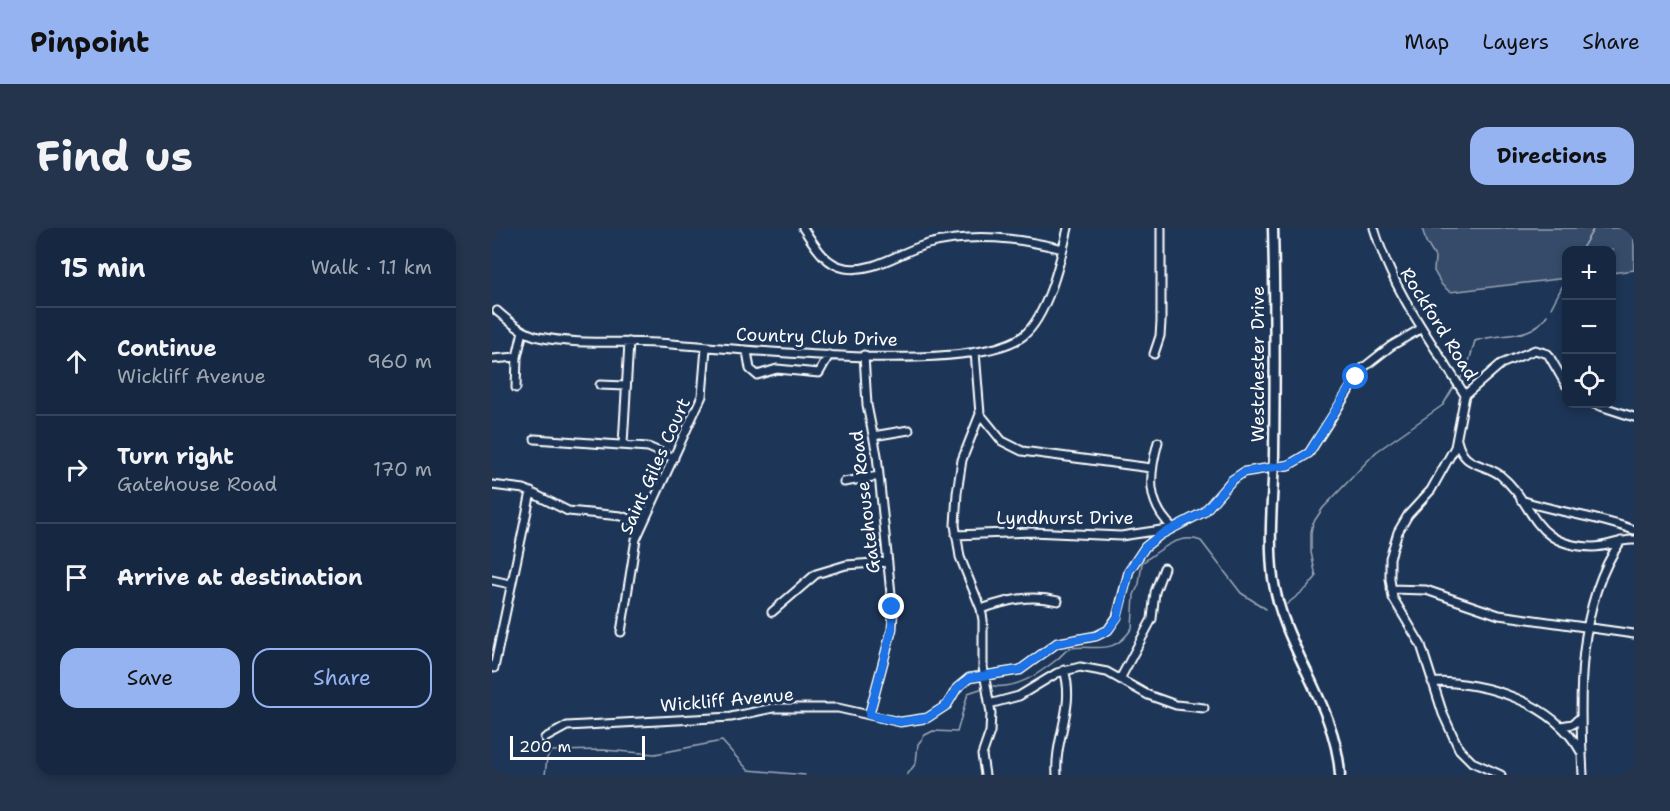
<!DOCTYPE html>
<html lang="en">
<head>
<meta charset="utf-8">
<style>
  :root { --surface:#162841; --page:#23344c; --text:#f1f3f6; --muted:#9ea6b1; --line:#35445a; --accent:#95b2f1 }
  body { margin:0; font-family:"Shantell Sans",sans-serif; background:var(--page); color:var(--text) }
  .controls { position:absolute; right:18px; top:18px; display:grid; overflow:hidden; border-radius:12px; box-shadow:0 3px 9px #0003 }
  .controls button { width:54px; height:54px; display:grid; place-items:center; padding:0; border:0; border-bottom:2px solid var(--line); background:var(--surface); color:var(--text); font:30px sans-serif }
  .scale { position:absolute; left:18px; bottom:15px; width:135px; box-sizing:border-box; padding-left:6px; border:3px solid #fff; border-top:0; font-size:16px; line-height:21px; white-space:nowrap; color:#fff; -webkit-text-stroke:4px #1d3557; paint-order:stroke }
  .stop { position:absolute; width:18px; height:18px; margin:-14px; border:4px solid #1a73e8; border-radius:50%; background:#fff }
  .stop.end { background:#1a73e8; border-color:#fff; box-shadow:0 2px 6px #0008 }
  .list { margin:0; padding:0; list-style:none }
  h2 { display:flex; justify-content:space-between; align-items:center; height:78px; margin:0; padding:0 24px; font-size:26px }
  h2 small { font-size:20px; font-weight:400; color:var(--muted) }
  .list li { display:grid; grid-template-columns:39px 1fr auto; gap:18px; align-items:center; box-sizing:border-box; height:108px; padding:0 24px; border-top:2px solid var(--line) }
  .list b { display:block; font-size:22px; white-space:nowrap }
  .list p { margin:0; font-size:20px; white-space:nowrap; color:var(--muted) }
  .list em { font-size:20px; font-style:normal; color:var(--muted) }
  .actions { display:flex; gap:12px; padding:18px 24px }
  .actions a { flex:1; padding:14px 0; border:2px solid var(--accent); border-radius:18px; text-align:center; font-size:21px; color:var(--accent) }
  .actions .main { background:var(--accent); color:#111 }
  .icon { flex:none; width:33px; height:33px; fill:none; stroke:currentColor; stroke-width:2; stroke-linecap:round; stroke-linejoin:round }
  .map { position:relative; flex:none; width:1142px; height:547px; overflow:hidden; border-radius:18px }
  header { display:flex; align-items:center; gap:36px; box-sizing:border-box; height:84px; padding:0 30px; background:var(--accent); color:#111 }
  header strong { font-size:28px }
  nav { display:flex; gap:33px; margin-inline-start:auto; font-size:21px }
  .intro { display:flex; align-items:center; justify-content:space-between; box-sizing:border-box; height:144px; padding:0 36px }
  h1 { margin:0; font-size:42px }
  .button { padding:15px 27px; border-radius:18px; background:var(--accent); color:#111; font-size:21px; font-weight:700 }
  main { display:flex; gap:36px; padding:0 36px }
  aside { flex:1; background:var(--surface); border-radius:18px; box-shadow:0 3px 9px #0003 }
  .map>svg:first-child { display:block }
</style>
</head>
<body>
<header>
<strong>Pinpoint</strong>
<nav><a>Map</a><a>Layers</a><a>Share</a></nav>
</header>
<div class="intro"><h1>Find us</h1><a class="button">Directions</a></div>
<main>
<aside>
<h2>15 min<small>Walk · 1.1 km</small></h2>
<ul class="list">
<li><svg class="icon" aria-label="ahead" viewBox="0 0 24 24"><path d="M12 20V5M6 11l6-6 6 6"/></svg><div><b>Continue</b><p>Wickliff Avenue</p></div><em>960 m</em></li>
<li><svg class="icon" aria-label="right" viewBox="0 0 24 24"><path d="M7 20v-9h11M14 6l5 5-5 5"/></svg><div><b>Turn right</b><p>Gatehouse Road</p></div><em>170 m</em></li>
<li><svg class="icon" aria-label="arrive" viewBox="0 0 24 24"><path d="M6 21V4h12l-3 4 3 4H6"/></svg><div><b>Arrive at destination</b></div></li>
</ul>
<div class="actions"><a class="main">Save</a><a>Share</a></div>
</aside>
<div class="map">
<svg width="1142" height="547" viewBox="0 0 1142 547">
  <rect width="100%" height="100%" fill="#1d3557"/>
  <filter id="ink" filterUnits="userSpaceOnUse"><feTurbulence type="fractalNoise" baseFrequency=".0167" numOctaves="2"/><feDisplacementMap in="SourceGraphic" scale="12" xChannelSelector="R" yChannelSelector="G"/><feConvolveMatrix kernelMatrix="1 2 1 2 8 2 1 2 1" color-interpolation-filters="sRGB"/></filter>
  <g filter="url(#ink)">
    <path fill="#364b69" stroke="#9aa5b4" stroke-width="1.5" d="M 930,0 L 1142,0 L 1142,42 L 1120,45 L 1120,22 L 1074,22 L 1074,50 L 958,64 L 950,57 L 942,43 L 943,29 L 934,14 Z"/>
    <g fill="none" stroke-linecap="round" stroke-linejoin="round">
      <path stroke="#a0aab8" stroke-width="1.5" d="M 1089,22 L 1102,0
        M 1059,80 L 1074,51
        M 967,154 L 976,137 L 983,113 C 1008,104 1039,113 1055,87
        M 795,376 L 815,360 L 824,349 L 819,324 L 819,304 L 821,295 L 831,280 L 884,224 L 951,177 L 963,157
        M 501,458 C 524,461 545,447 563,433 C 569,429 571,424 578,420 C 604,416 621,429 640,400 L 642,367 L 647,356 L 650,335 C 667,323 687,304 709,313 L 749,365 L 774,381
        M 53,547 L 55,530 L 59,523 L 111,522 L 163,526 L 230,513 L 256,542 L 313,547
        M 415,547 L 424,535 L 426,516 L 433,507 L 441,503 L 465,504 L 476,465 L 491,460"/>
      <g stroke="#fff" stroke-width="11">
        <path id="minor" d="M 311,0 C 322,16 332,36 353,40 C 382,45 409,23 436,16 C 483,4 525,10 571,21
          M 882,0 C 900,62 939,113 973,167 L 963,219 L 939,262 L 916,287 L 906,304 L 898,330 L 898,351 L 901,370 L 929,417 L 951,486 L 967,521 L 980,534 L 1009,547
          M 5,83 C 18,94 30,105 47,109 C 85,117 127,113 165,115 C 239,119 476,149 531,108 C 556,88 569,30 576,0
          M 255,123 L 258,141 L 265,147 L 285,141 L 327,145 L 337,127
          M 483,124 L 488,186 L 470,232 L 465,265 L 463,297 L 468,329 L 489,381 L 491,392 L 491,439 L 499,485 L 498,504 L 490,527 L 493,547
          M 662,126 L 668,108 L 669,94 L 669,0
          M 372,127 L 375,177 L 385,227 L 401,386 L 400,401 L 377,487
          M 0,131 L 25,129 L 31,103
          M 108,157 L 134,158
          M 24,160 L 25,129
          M 973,167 L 1009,136 L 1043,122 L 1056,126 L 1074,157
          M 1102,176 L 1142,189
          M 488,186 L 510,213 L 530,223 L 659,240
          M 381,208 L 417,202
          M 43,211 L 156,219 L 182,230
          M 965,212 C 972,241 989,233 1008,247 C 1045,277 1038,318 1101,319 C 1116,319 1128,311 1142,312
          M 666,214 C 657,247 654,275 681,300
          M 131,216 L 137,114
          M 352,254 L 387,248
          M 0,257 L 32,261 L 76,283 L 129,288 L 151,296
          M 1029,272 C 1066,285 1105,288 1142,302
          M 464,307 L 539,304 L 629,308 L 676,301
          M 0,352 L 18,356
          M 899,361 L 934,362 L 1007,387 L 1142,406
          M 489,381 C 516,372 538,366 566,373
          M 280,384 L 324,346 L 354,337 L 396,334
          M 129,404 L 144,311 L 210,168 L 214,120
          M 2,440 L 39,264
          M 628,451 L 660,391 L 663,364 L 672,340
          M 940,454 C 994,454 1061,474 1089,524
          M 497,476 L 527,468 L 565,445 L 588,439 L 615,444 L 656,467 L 684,477 L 712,480
          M 1069,498 L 1081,496 L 1089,489
          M 53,510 L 75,498 L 239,489 L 281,480 L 346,480 L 408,494 L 435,490 L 455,477 L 465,460 L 477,450 L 528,442 L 565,415 L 604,408 L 616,402 L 625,389 L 637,343 L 653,319 L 668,307 L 712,284 L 740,252 L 752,244 L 797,237 L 817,225 L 871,140 L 899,118 L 930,100
          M 565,547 C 562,510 584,479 572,442
          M 1091,547 C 1087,473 1084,376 1129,313"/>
      </g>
      <g stroke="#fff" stroke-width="13">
        <path id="major" d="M 781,0 C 783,76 783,152 782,227 C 781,268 776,310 781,350 C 791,420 844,476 848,547"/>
      </g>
      <use href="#minor" stroke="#1d3557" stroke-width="7"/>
      <use href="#major" stroke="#1d3557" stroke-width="8"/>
    </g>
  </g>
  <g fill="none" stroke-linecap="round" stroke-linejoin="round" filter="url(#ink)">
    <path stroke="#1a73e8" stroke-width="8" d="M 400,379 L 400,401 L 377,487 L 408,494 L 435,490 L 455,477 L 465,460 L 477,450 L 528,442 L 565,415 L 604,408 L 616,402 L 626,389 L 637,343 L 653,319 L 668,307 L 712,284 L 740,252 L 752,244 L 797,237 L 817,225 L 864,149"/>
  </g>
  <g text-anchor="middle" stroke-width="6" stroke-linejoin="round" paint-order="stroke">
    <g font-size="18" fill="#fff" stroke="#1d3557">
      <text transform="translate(947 96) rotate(58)" y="6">Rockford Road</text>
      <text transform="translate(325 109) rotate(2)" y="6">Country Club Drive</text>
      <text transform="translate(766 136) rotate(-90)" y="6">Westchester Drive</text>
      <text transform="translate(163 238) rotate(-66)" y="6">Saint Giles Court</text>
      <text transform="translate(373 274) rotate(-97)" y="6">Gatehouse Road</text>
      <text x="573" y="296">Lyndhurst Drive</text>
      <text transform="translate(235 472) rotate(-5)" y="6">Wickliff Avenue</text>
    </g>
  </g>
</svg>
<div class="controls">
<button>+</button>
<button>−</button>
<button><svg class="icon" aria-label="locate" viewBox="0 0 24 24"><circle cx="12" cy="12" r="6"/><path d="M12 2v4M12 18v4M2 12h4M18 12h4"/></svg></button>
</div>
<div class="scale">200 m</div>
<div class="stop" style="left:864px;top:149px"></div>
<div class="stop end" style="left:400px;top:379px"></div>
</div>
</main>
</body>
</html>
